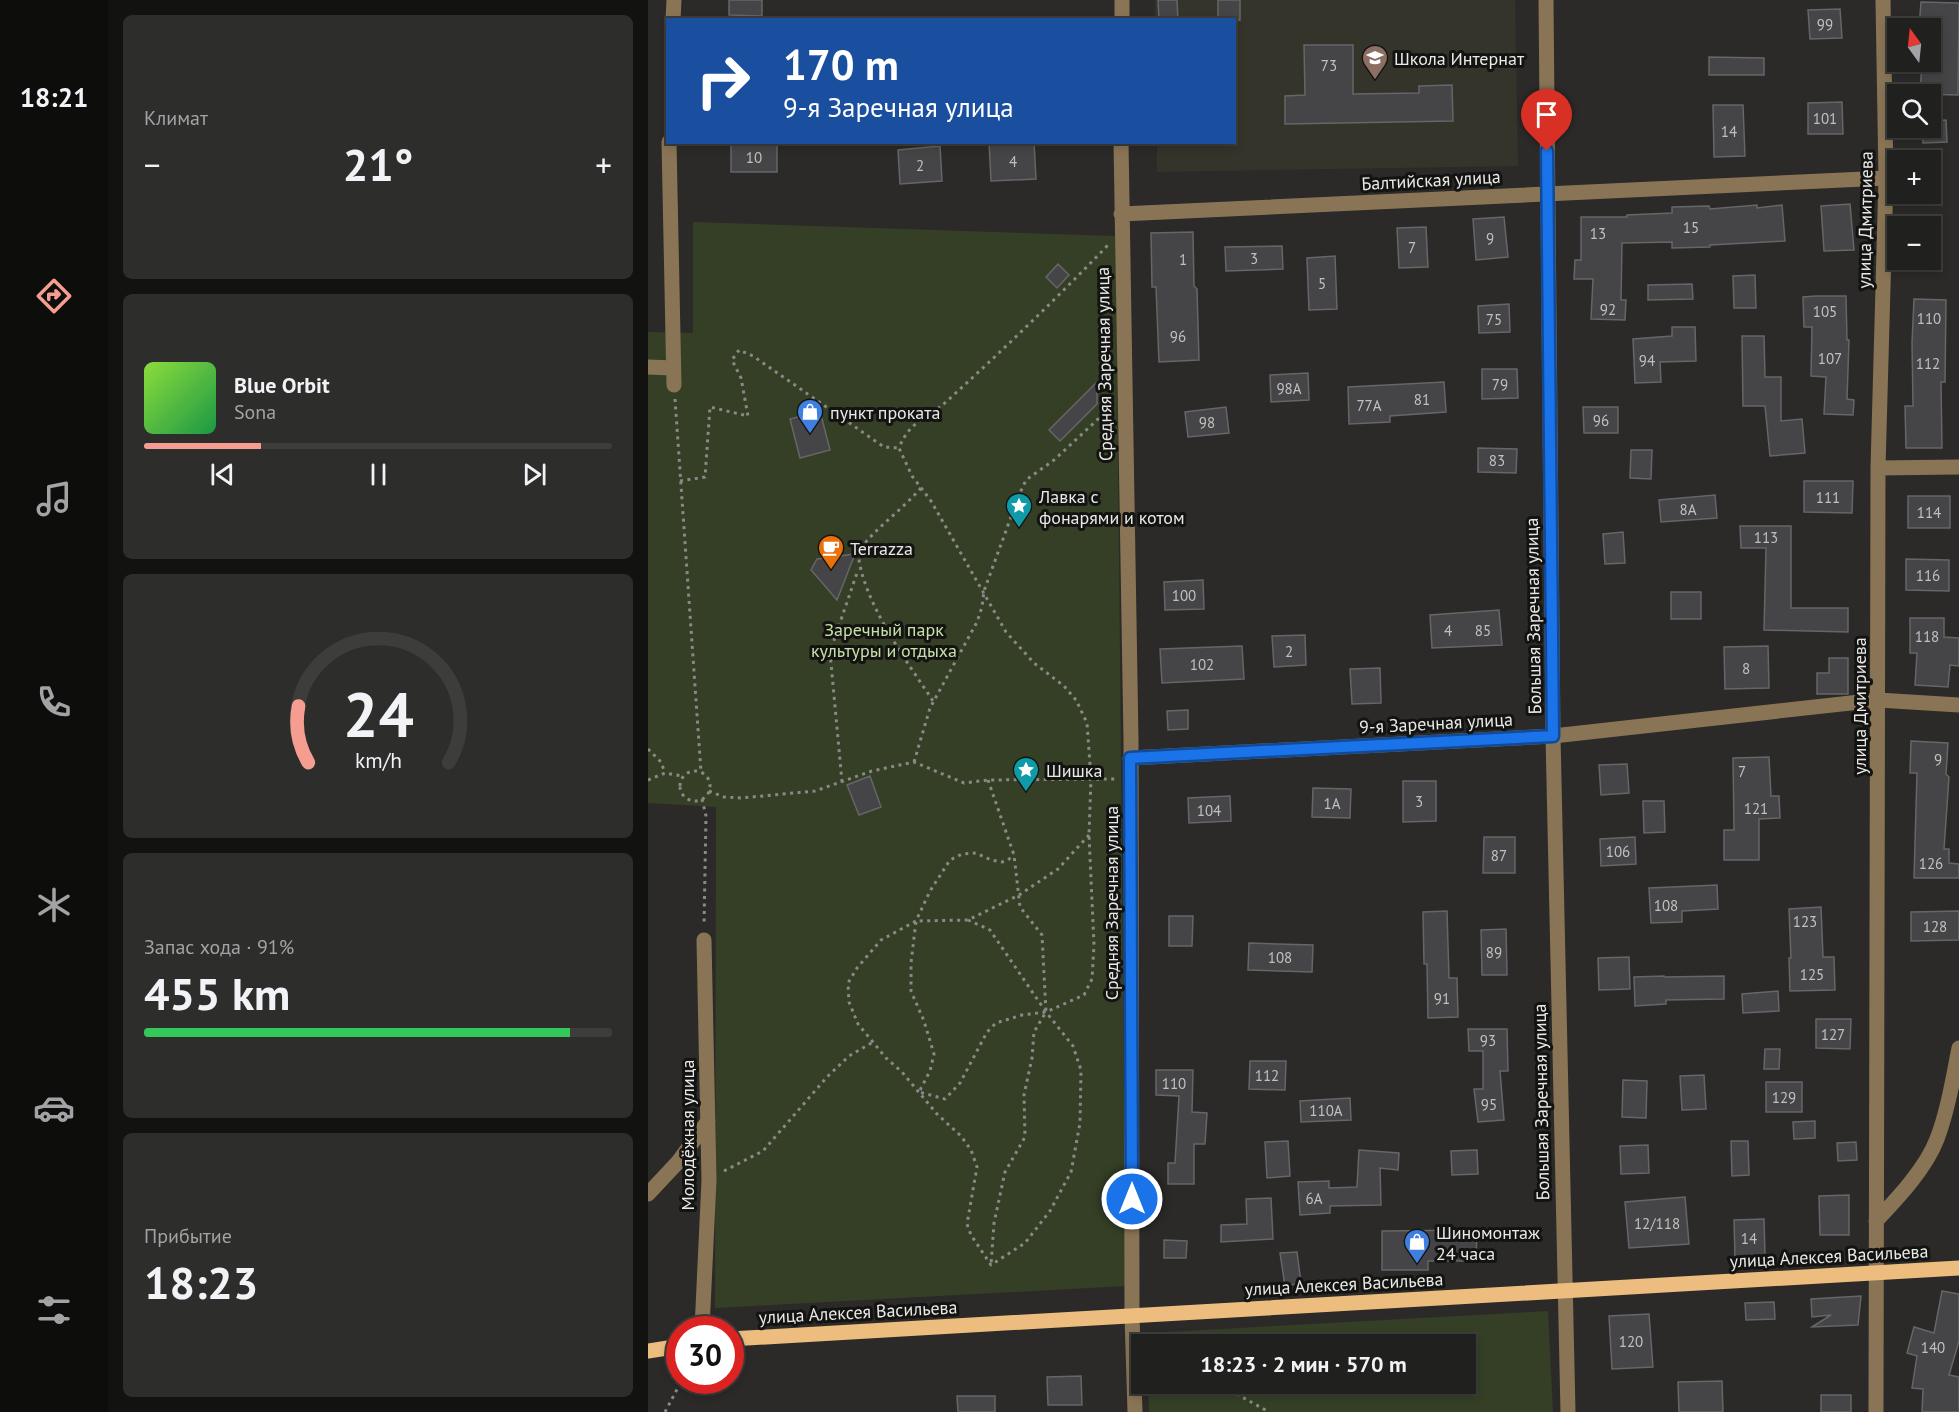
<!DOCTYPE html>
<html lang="ru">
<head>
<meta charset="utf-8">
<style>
  :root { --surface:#20201e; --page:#2d2d2b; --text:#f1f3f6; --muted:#a2a3a4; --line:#3d3e3c; --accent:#f59d90 }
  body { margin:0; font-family:"PT Sans",sans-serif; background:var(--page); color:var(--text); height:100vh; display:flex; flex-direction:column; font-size:22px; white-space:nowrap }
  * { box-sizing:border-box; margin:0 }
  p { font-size:20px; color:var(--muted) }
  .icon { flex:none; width:33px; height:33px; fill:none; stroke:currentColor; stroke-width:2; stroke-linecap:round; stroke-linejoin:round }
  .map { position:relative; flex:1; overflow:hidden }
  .panel { display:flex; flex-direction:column; gap:15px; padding:15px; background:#121210; width:540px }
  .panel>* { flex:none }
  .guide { position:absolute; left:18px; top:18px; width:570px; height:126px; border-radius:0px; box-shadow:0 3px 9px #0003,0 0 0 2px var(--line); background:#1a4fa0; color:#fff; overflow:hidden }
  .needle { width:39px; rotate:345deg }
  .controls { position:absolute; left:1239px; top:18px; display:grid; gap:12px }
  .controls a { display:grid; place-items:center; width:54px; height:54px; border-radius:0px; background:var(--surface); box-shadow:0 3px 9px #0003,0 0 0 2px var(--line); font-size:30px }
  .speed { position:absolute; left:18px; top:1316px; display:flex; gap:12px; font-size:30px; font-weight:700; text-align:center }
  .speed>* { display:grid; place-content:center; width:78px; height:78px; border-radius:50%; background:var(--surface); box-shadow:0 3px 9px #0003,0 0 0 2px var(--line); line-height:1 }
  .speed .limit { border:9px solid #d22; background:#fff; color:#111 }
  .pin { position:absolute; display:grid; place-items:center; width:51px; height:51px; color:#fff; margin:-62px -26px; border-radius:50% 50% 50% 0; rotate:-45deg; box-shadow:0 0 6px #0007 }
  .pin .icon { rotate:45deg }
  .me { position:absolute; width:66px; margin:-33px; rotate:0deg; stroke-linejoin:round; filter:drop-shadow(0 0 4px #0008) }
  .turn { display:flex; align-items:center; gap:21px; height:126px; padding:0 18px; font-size:27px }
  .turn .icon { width:78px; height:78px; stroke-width:2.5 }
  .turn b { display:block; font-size:42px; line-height:51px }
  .big { font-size:45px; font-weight:700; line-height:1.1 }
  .panel .card { flex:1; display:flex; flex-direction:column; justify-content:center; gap:9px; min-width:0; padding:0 21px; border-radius:9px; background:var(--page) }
  .panel .dial { align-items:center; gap:0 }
  .dial svg { height:156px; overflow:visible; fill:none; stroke:var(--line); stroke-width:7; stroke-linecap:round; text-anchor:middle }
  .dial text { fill:var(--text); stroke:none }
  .song { display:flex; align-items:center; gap:18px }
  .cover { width:72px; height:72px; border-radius:9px; background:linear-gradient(135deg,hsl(90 70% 55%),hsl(140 70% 35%)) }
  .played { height:6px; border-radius:3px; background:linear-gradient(90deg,var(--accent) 25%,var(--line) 25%) }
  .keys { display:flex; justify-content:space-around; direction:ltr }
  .heat { display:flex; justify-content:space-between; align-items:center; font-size:33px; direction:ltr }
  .charge { height:9px; border-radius:4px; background:linear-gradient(90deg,#34c759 91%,var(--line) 0) }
  .trip { position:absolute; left:483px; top:1334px; width:345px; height:60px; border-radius:0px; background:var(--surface); box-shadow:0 3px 9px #0003,0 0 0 2px var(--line); font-weight:700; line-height:60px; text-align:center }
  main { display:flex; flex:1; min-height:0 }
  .tabs { display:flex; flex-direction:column; width:108px; justify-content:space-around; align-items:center; background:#0d0d0c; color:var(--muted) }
  .tabs .icon { width:42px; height:42px }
  .tabs .active { color:var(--accent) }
  .tabs b { font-size:27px; color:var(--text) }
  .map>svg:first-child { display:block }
</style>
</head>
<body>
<main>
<nav class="tabs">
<b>18:21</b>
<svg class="icon active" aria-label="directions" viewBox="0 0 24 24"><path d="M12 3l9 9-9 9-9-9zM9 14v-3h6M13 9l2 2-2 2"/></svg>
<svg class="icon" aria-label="music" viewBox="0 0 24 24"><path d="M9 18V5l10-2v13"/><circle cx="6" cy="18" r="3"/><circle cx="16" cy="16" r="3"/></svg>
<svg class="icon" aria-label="phone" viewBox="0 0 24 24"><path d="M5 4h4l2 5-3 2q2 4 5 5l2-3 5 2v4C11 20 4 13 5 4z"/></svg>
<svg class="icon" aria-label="climate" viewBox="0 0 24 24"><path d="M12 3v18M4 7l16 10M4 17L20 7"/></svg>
<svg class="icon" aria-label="car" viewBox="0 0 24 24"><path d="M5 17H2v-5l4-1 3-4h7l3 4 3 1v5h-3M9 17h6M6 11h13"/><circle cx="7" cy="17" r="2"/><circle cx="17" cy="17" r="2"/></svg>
<svg class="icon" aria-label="filters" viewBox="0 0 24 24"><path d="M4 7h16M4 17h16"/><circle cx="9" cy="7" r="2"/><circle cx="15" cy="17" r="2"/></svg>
</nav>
<section class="panel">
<div class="card"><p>Климат</p>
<div class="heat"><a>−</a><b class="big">21°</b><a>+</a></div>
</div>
<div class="card">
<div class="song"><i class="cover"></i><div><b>Blue Orbit</b><p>Sona</p></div></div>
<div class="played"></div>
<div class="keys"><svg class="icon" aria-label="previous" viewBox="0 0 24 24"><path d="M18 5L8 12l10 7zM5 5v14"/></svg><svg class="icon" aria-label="pause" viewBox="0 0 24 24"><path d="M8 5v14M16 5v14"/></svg><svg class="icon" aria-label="next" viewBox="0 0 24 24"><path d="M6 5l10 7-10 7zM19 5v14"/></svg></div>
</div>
<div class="card dial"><svg viewBox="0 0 100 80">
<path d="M14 69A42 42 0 1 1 86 69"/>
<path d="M14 69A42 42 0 0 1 9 40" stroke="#f59d90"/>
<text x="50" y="56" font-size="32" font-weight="700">24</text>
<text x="50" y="72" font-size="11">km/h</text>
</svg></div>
<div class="card"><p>Запас хода · 91%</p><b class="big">455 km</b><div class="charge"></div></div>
<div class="card"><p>Прибытие</p><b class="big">18:23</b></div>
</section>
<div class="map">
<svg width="1311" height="1412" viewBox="0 0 1311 1412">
  <rect width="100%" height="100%" fill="#2b2a28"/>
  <path fill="#35342b" d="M507 0H867L870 166 509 172V143L586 142V20L507 19Z"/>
  <path fill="#343f26" d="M45 222 468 236 478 1286 67 1308 68 807 0 803V332L45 333Z
    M900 1311 905 1412H501L500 1383H818V1344H499V1333Z"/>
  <path fill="#454547" stroke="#666568" stroke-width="1.5" d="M81 0H114V16L81 15Z
    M510 0H529L530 20H511Z
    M570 0H592V20H570Z
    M1273 2 1311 3 1310 95 1272 94 1274 62H1282V28H1271Z
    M1192 9 1194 38 1162 39 1160 10Z
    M656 45H705V94L771 93V86L804 85 805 121 637 124V96L657 95Z
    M1061 57 1116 58V75H1061Z
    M1194 102 1195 134H1160V103Z
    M1065 105H1095L1097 156 1066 157Z
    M1298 120 1299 142 1275 143V128H1282V121Z
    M83 142H129V172H83Z
    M341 142H386L388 179 343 181Z
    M292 146 294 181 252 184 250 150Z
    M1202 204 1206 250 1176 251 1173 206Z
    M1109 205V208L1134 205 1137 241 1062 245V247L1024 248V242L974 243 973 300H978L977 320 943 319 945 279H926L927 260H933V217H979V215L1024 213V207L1061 206 1062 209Z
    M856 217 860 257 828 260 825 219Z
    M778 227 780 267 751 268 749 228Z
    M545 232 546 286 549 289 551 360 511 362 508 287H504L503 233Z
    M634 246 635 269 578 271 577 247Z
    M687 256 689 309 661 310 659 258Z
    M410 264 421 275 409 288 398 277Z
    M1107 275 1108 308H1086L1085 276Z
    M1044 284 1045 299 1000 300V285Z
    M1168 296H1198L1199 340H1201L1199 399 1206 400 1205 415 1176 414 1178 377 1163 376 1164 327H1156L1155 297Z
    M1266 299 1298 300 1297 382H1293L1294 448H1258L1257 406H1265L1264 343Z
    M861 304 862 332 831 333 830 306Z
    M1024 327H1047L1048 361 1012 362 1013 382 987 383 985 339 1024 336Z
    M1094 336H1116L1117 377H1133V421L1154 419 1157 453 1122 456 1117 406H1095Z
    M834 369H869L870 398 834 399Z
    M660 373 661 400 623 402 622 375Z
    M449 382V404L412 441 401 430Z
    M796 382 798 412 742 416V422L701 424 700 387Z
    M578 407 581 433 540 437 537 412Z
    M935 407H970V433H936Z
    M172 411 182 450 152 458 142 419Z
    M830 448 869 449 868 473 830 472Z
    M983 450H1004L1003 479 982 478Z
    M1156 481H1205L1204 513 1156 512Z
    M1067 495 1069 518 1013 522 1011 500Z
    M1260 496H1302V528H1260Z
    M1092 526H1143V608H1200V632L1116 630 1118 548H1093Z
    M975 532 977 563 957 564 955 534Z
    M207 554 189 600 163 570 169 559Z
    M1258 559 1301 560V591L1258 590Z
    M555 580 556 609 517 610 516 582Z
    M1023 592H1053V619H1023Z
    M851 610 854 645 784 648 782 615Z
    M1262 618H1296V637L1311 638V666L1302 665 1300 687 1267 685 1269 653H1262Z
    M657 635 658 665 626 667 624 636Z
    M594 646 596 679 514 683 512 649Z
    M1120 646 1121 688 1077 689 1076 647Z
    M1181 658H1200V694H1169V673H1181Z
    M732 668 733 703 704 704 702 669Z
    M540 710V729L520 730 519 711Z
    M1263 741 1300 743 1298 774 1301 777 1296 849H1301V863L1311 864V878H1266L1269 773H1262Z
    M1121 757 1123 796H1131L1132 818 1111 819V860H1076V830H1086L1085 758Z
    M979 764 981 793 953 795 951 765Z
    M222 776 233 807 211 815 199 785Z
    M755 781H788V821L755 822Z
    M665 788 703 789 702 818 664 817Z
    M582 796 583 821 541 823 540 798Z
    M995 801H1016L1017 832 996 833Z
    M836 837H867V873H835Z
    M987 837 988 864 953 866 952 839Z
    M1069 885 1070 909 1034 911V922L1003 923 1001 888Z
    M1173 907 1175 957H1186L1187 990 1142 991 1141 958H1143L1141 909Z
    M799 911 801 978H809L810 1017 780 1018 779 964H776L775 912Z
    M1311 911V940L1263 941V912Z
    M521 916H545L544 946H521Z
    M858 929 859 975H834L833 930Z
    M601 943 665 945 664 972 600 970Z
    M981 957 982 989 951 990 950 958Z
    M1016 976 1017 977 1076 976V999L1018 1000V1004L987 1006 986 977Z
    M1130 991 1131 1011 1095 1013 1094 994Z
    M1168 1019H1203L1202 1049 1168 1048Z
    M820 1029H859L860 1071H852L856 1120 830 1122 826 1089H835V1051H821Z
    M1117 1049H1132L1131 1069H1116Z
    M602 1061H638L637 1090 601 1089Z
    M508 1070H545L544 1112 559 1113 557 1144H546V1184H520V1163H527L531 1096 508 1095Z
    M1056 1075 1058 1109 1034 1110 1032 1076Z
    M975 1080 999 1081 998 1118 974 1117Z
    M1118 1082H1154V1112H1118Z
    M702 1098 703 1120 653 1122 652 1101Z
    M1167 1121V1138L1146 1139 1145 1122Z
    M640 1141 642 1176 619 1178 617 1142Z
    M1083 1141H1100L1101 1175 1084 1176Z
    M1208 1142 1209 1160 1190 1161 1189 1143Z
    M1000 1145 1001 1173 973 1174 972 1146Z
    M711 1150 751 1153 750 1170 732 1168 733 1205 682 1206V1213L652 1215 650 1182 681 1181V1188L709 1187Z
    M829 1150 830 1174 804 1175 803 1151Z
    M1201 1195V1235H1172L1171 1196Z
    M1037 1197 1041 1244 981 1248 977 1202Z
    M623 1198 625 1239 573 1242V1225L599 1224 598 1199Z
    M1116 1219 1117 1256 1087 1257 1086 1220Z
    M829 1230 828 1261H780V1270H734V1231Z
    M516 1240 539 1241 538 1258H516Z
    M649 1252 653 1283 637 1286 632 1253Z
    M1294 1291 1311 1294V1341L1301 1375 1311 1377V1412H1274L1275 1389 1264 1388 1269 1356 1259 1353 1266 1327 1286 1333Z
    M1213 1296 1210 1325 1164 1327 1183 1315 1164 1317 1163 1299Z
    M1126 1302 1127 1319 1098 1320 1097 1303Z
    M1001 1314 1005 1367 964 1369 961 1316Z
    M433 1376 434 1405H400L399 1377Z
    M1074 1381 1075 1412H1031L1030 1382Z
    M1173 1395H1203V1412H1173Z
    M309 1396H347V1412H310Z"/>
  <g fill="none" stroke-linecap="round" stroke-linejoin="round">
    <path stroke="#8a8987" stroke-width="3" stroke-dasharray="3 4.5" stroke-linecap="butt" d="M27 399 53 772
      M32 481 57 477 62 407 100 416 93 378 84 360 91 350 105 356 236 447 251 448
      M273 488C253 511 227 528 210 552 214 601 258 660 285 701
      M0 749 13 762 17 773
      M266 762 282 708 329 622 334 607 336 591 371 495 378 480 406 460 462 408
      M32 786a15 15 0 1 1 30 0a15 15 0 1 1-30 0Z
      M0 780 17 773 35 776
      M340 780 366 855 372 907 394 935 398 1012 386 1032 384 1058 376 1095 377 1137 357 1172 346 1223 343 1265
      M194 782 182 652 210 570
      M61 791 76 797 93 798 167 791 224 771 266 762 316 783 340 780 469 779
      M54 799 58 816 56 926
      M441 835 410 869 371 895 320 920 268 921 263 963V991L276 1021 286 1054 282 1071 271 1092 297 1099 312 1083 339 1032 348 1023 374 1015 398 1012 436 995 444 979 446 945 441 835 443 778 439 723 428 700 416 686 386 663 358 632 283 501 264 476 251 448C262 420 279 419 299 401 354 351 408 299 460 245
      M320 920 342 930 398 1012 425 1046 433 1070 432 1123 423 1172 402 1211 377 1243 343 1265 323 1235 319 1224 329 1167 323 1150 313 1136 289 1114 254 1072 238 1058 210 1024 201 1002 200 983 209 968 233 940 268 921 282 891 302 860 314 854 328 853 343 860 354 862 360 860 366 855
      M76 1171 115 1151 179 1077 201 1056 225 1042
      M569 1383 621 1412
      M17 1412 34 1380"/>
    <path stroke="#8a7456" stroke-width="15" d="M898 0 905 736 920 1412
      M25 20 26 0
      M474 20V0
      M21 142 26 385
      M473 142 483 740 484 1316 487 1412
      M473 214 1238 178
      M0 367 25 368
      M1230 468 1311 467
      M482 758 905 736 1230 700 1311 705
      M0 1194 30 1162 60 1121
      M1228 1221C1250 1198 1278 1168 1289 1139 1300 1110 1305 1078 1311 1048
      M54 1329 61 1180 56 940
      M1228 1412 1230 468 1238 178 1235 0"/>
    <path stroke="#ecbd7e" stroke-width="15" d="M82 1339 1311 1268
      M0 1351 32 1346"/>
  </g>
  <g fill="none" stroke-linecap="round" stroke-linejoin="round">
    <defs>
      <path id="route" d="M484 1199 482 758 905 736 899 151"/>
    </defs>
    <use href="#route" stroke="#114b97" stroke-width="15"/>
    <use href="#route" stroke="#1a73e8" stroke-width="10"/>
  </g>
  <defs>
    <symbol id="school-pin" viewBox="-11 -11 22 30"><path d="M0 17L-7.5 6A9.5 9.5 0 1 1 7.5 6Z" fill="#8d6e63" stroke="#131312"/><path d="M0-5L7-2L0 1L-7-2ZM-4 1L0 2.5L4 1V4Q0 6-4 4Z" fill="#fff"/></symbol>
    <symbol id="shop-pin" viewBox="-11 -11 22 30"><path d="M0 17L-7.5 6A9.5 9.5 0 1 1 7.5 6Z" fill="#3f7fe0" stroke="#131312"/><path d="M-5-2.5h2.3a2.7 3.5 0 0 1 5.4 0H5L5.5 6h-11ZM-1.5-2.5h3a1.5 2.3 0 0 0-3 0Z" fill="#fff"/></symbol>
    <symbol id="sight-pin" viewBox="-11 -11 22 30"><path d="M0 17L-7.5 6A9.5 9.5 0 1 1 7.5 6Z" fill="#0f9aa8" stroke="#131312"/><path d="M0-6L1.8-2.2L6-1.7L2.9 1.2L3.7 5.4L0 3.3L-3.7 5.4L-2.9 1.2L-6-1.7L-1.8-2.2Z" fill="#fff"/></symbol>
    <symbol id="cafe-pin" viewBox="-11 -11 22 30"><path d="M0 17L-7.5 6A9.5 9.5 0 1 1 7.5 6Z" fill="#e8710a" stroke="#131312"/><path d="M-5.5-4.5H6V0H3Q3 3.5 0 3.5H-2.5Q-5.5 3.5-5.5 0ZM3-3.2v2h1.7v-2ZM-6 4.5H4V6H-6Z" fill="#fff"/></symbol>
  </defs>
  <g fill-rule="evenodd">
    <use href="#school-pin" x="712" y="43" width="30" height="40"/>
    <use href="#shop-pin" x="147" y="397" width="30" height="40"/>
    <use href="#sight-pin" x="356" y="491" width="30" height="40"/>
    <use href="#cafe-pin" x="168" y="533" width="30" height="40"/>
    <use href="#sight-pin" x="363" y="755" width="30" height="40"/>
    <use href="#shop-pin" x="754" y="1227" width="30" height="40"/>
  </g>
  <g text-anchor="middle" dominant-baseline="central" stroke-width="6" stroke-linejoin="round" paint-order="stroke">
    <g font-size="15" fill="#c0c0bf">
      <text x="1177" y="24">99</text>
      <text x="681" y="65">73</text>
      <text x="1177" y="118">101</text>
      <text x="1081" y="131">14</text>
      <text x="106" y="157">10</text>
      <text x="365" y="161">4</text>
      <text x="272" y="165">2</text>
      <text x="1043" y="227">15</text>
      <text x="950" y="233">13</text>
      <text x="842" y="238">9</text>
      <text x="764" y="247">7</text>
      <text x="606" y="258">3</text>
      <text x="535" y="259">1</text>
      <text x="674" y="283">5</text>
      <text x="960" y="309">92</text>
      <text x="1177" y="311">105</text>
      <text x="1281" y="318">110</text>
      <text x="846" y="319">75</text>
      <text x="530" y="336">96</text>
      <text x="1182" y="358">107</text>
      <text x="999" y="360">94</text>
      <text x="1280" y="363">112</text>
      <text x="852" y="384">79</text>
      <text x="641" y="388">98А</text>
      <text x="774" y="399">81</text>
      <text x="721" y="405">77А</text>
      <text x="953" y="420">96</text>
      <text x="559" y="422">98</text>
      <text x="849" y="460">83</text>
      <text x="1180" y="497">111</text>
      <text x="1040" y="509">8А</text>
      <text x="1281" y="512">114</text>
      <text x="1118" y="537">113</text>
      <text x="1280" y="575">116</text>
      <text x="536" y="595">100</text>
      <text x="800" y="630">4</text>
      <text x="835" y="630">85</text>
      <text x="1279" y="636">118</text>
      <text x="641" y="651">2</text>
      <text x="554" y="664">102</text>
      <text x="1098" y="668">8</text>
      <text x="1290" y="759">9</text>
      <text x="1094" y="771">7</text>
      <text x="771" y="801">3</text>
      <text x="684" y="803">1А</text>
      <text x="1108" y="808">121</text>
      <text x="561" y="810">104</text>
      <text x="970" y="851">106</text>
      <text x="851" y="855">87</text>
      <text x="1283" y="863">126</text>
      <text x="1018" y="905">108</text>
      <text x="1157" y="921">123</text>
      <text x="1287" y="926">128</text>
      <text x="846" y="952">89</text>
      <text x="632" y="957">108</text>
      <text x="1164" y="974">125</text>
      <text x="794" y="998">91</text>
      <text x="1185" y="1034">127</text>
      <text x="840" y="1040">93</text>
      <text x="619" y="1075">112</text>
      <text x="526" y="1083">110</text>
      <text x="1136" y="1097">129</text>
      <text x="841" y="1104">95</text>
      <text x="678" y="1110">110А</text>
      <text x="666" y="1198">6А</text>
      <text x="1009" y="1223">12/118</text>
      <text x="1101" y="1238">14</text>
      <text x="983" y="1341">120</text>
      <text x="1285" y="1347">140</text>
    </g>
    <g font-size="18" fill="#e9e9e7" stroke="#131312" text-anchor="start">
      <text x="746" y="58">Школа Интернат</text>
      <text x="182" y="412">пункт проката</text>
      <text x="391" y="496">Лавка с<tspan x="391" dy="21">фонарями и котом</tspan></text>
      <text x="202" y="548">Terrazza</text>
      <text x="398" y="770">Шишка</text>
      <text x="788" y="1232">Шиномонтаж<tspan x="788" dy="21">24 часа</tspan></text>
    </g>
    <g font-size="18" fill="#e9e9e7" stroke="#131312">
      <text transform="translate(783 180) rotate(-3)">Балтийская улица</text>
      <text transform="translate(1217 220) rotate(-89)">улица Дмитриева</text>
      <text transform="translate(456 364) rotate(-91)">Средняя Заречная улица</text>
      <text transform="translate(885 616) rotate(-91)">Большая Заречная улица</text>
      <text transform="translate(1211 706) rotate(-90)">улица Дмитриева</text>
      <text transform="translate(788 723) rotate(-3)">9-я Заречная улица</text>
      <text transform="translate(463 903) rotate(-90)">Средняя Заречная улица</text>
      <text transform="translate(893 1102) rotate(-91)">Большая Заречная улица</text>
      <text transform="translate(39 1135) rotate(-90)">Молодёжная улица</text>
      <text transform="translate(1181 1256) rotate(-3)">улица Алексея Васильева</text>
      <text transform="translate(696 1284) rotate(-3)">улица Алексея Васильева</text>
      <text transform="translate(210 1312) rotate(-3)">улица Алексея Васильева</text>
    </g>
    <g font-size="18" fill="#c7e1a6" stroke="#131312">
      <text x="236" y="629">Заречный парк<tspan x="236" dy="21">культуры и отдыха</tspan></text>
    </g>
  </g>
</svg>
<div class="controls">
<a><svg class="needle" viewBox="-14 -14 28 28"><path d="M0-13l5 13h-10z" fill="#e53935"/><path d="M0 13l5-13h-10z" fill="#a2a3a4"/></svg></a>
<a><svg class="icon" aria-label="search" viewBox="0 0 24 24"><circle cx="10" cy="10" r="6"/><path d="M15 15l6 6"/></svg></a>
<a>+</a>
<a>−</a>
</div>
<div class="speed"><div class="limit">30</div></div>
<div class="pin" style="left:899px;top:151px;background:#d93025"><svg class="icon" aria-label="arrive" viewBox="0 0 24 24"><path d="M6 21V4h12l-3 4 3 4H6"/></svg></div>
<svg class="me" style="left:484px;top:1199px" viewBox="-20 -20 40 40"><circle r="17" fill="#1a73e8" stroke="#fff" stroke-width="3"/><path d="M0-11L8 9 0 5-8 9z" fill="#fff"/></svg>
<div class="trip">18:23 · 2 мин · 570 m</div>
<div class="guide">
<div class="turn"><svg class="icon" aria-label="right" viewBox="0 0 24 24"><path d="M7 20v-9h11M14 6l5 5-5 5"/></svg><div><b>170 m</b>9-я Заречная улица</div></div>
</div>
</div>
</main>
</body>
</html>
